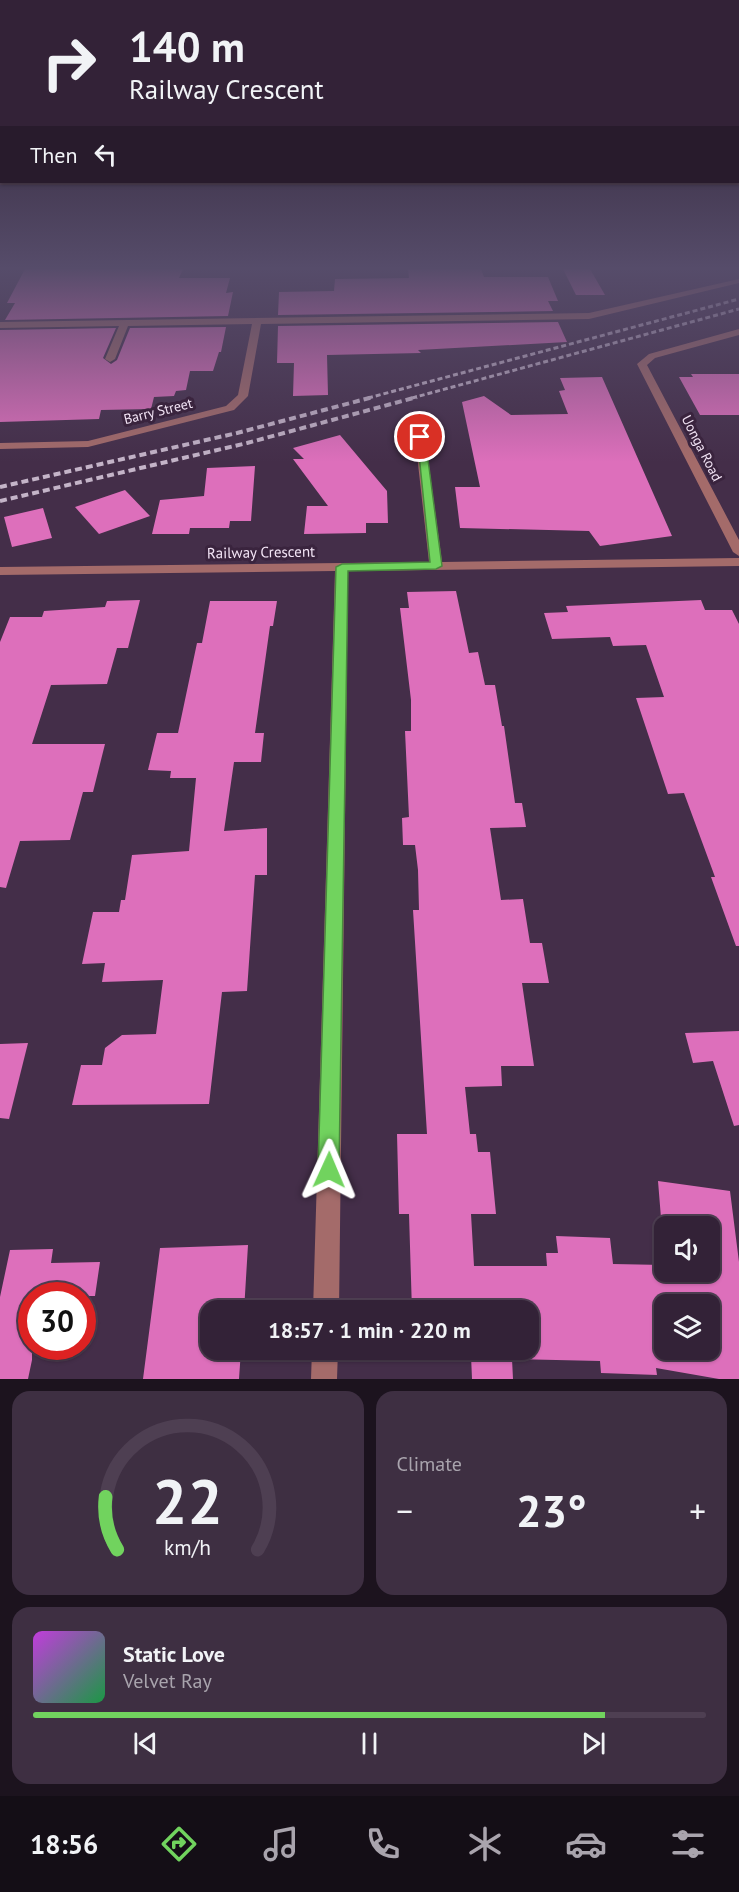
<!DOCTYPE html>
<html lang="en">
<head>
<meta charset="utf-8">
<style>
  :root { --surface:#332237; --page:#3e2f42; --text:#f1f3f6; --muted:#a9a4ad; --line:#4e3f52; --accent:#71d35e }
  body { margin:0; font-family:"PT Sans",sans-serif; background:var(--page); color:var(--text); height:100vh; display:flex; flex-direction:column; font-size:22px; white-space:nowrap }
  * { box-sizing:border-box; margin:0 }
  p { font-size:20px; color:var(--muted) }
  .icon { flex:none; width:33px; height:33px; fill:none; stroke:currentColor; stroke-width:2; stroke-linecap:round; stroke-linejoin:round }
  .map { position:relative; height:1379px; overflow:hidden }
  .drawer { display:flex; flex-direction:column; gap:12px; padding:12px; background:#1c131e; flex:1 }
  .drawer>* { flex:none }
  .banner { position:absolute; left:0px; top:0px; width:740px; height:183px; box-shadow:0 2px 4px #0004,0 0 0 2px var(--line); background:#332237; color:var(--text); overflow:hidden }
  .controls { position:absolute; left:654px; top:1216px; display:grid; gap:12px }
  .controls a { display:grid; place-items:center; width:66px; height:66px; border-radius:12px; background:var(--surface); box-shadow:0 2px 4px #0004,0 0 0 2px var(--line); font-size:30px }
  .speed { position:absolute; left:18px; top:1282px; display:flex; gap:12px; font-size:30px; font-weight:700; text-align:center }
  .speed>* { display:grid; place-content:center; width:78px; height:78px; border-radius:50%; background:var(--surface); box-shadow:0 2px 4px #0004,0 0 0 2px var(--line); line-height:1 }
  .speed .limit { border:9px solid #d22; background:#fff; color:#111 }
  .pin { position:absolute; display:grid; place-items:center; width:51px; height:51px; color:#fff; margin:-26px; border:3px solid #fff; border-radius:50%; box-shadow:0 2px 6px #0007 }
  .me { position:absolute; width:66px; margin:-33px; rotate:1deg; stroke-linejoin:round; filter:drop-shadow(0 0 4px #0008) }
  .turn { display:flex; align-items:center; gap:21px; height:126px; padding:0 30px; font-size:27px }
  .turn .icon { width:78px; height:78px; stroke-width:2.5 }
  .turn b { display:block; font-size:42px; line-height:51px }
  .then { display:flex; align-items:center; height:57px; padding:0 30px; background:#0003; gap:12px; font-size:22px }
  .big { font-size:45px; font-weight:800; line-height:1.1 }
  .drawer .card { flex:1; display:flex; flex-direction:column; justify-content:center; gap:9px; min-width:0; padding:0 21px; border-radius:18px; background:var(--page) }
  .drawer .dial { align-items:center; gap:0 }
  .dial svg { height:156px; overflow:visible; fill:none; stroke:var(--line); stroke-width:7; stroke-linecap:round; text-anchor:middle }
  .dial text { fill:var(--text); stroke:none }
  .song { display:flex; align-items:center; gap:18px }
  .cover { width:72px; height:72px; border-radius:9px; background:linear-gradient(135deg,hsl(290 70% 55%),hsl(140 70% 35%)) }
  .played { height:6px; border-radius:3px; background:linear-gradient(90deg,var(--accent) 85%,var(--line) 85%) }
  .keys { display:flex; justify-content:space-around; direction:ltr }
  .heat { display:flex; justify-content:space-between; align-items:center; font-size:33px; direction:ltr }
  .drawer .tiles { flex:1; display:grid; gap:12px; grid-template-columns:1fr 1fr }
  .card:last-child { grid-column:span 2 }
  .trip { position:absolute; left:200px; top:1300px; width:339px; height:60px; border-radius:18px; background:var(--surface); box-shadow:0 2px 4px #0004,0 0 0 2px var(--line); font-weight:800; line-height:60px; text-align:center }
  .dock { display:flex; height:96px; justify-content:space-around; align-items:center; background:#140e16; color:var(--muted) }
  .dock .icon { width:42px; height:42px }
  .dock .on { color:var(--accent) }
  .dock b { font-size:27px; color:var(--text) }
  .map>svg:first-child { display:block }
</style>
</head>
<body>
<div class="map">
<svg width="739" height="1379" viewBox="0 0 739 1379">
  <rect width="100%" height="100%" fill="#442e49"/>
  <path fill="#dd6fbb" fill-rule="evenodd" d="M25 269H183L179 278H230L226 293 233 292 228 316 5 320 15 303H7Z
    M408 269H481L484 277H548L558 301H548L553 311 278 315 279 292 334 291 335 279 409 278Z
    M563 269H590L605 295H576Z
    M558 322 567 342 418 350 421 353 327 355 328 395 293 396 294 363H277L278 326Z
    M226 327 221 352H219L213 371H190L186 390 176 391 174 396 154 397 151 409 101 410 99 419 0 422V330L116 328 103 358 111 364 117 360 130 328Z
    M691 374H739V415H700L679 377H693Z
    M602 377 672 536 600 546 589 531 460 528 455 487H480L462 402 484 396 511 415 568 414 559 391 565 390 560 378Z
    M340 435 387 491 388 523H366V533L304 534 307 506H328L293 459H304L293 448Z
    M255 466 251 521H230L229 528H190L189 534H152L160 500 204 496 207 468Z
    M125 490 150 516 99 534 75 507Z
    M43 508 52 538 12 547 4 517Z
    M456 591 469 653 478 652 485 685H495L502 726H504L515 803H522L526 827 490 828 501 900 523 899 530 943H542L549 983H522L534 1066H501L502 1086 465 1087 470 1134H476L478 1152H490L496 1214H471L474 1266H547L546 1253H558L556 1236 610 1238 613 1264 664 1265V1272H710V1227H664V1255L658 1181 730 1191 739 1262V1379H719L656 1368 657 1375 601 1373 600 1361 512 1359 513 1379H472L471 1355H413V1350H528V1311H412L409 1214H399L397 1134H427L413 910H419L418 870 415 845H403L402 818 409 817 405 731H411V700L400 608H409L407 592ZM664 1305H710V1350H664Z
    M140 600 128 648H117L107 684 51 685 32 744H105L93 792H83L70 840 20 841 6 888 0 887V642L10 617H42L44 611 105 607 107 601Z
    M701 600 705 610H732L739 624V946H736L711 877H715L684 793 668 794 636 698 664 697 646 645 613 646 610 637 552 639 544 613 568 612 566 606Z
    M210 601H277L273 626H270L255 733H264L261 762H234L224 831 267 828V875H255L247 991 222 992 209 1104 72 1105 81 1065H102L105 1048 122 1035 156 1034 163 980 102 982 105 963 82 964 93 912H119L121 900H125L132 855 189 851 196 778H170L171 771 148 770 157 733H178L197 643H202Z
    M739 1031V1125L734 1126 713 1061 693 1063 685 1033Z
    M28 1043 9 1119 0 1118V1044Z
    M248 1245 244 1311H210V1350H241L239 1379H143L160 1248Z
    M53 1249 51 1263 100 1262 95 1296H32V1360L28 1379H0V1297L10 1250Z"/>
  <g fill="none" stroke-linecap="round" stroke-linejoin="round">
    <path fill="#a46b6a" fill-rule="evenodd" d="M739 279V283L589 319 261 324 248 396 234 410 88 447 0 449V443L88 441 226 406 238 395 252 324 128 326 115 359 110 362 105 359 119 326 0 328V322L589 313Z
      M739 329V335L655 358 647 365 739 540V556L733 552 637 364 649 354Z
      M420 434 425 437 442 562 739 558V566L348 571 339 1311H313L335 571 0 575V567L429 562 415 437Z
      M312 1350H338L337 1379H311Z"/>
    <path stroke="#c4b4c8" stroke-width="3" stroke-dasharray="5 3" stroke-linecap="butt" d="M368 398 739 299
      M412 398 739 309"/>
    <path stroke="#c4b4c8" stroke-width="4" stroke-dasharray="7 4" stroke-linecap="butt" d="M0 487 237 433 373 397
      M0 501 247 443 417 397"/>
  </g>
  <linearGradient id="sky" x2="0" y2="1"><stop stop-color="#251928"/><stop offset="0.58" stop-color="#564c6a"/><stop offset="1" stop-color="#564c6a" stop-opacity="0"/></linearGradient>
  <rect width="739" height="462" fill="url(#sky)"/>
  <path fill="#71d35e" stroke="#49893d" stroke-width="1.5" d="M417 435 425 437 442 566 436 569 348 571 339 1170 336 1178 329 1181 321 1178 318 1170 336 567 342 564 430 562Z"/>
  <g text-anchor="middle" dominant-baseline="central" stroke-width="6" stroke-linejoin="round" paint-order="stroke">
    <g font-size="14" fill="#f3e5f6" stroke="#3a243e">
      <text transform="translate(158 411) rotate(-14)">Barry Street</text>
      <text transform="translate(702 448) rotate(63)">Uonga Road</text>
    </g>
    <g font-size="15" fill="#f3e5f6" stroke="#3a243e">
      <text transform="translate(261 552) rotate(-1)">Railway Crescent</text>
    </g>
  </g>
</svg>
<div class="controls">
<a><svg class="icon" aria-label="sound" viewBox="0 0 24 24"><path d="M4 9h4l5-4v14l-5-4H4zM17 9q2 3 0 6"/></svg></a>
<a><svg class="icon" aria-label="layers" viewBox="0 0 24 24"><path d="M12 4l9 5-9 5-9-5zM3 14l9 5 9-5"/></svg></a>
</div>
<div class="speed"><div class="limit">30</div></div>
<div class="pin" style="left:420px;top:437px;background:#d93025"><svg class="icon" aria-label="arrive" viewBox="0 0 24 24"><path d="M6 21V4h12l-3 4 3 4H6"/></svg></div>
<svg class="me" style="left:329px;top:1170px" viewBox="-20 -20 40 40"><path d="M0-17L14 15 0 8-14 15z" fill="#71d35e" stroke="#fff" stroke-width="4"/></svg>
<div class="trip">18:57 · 1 min · 220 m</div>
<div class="banner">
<div class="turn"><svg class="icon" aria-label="right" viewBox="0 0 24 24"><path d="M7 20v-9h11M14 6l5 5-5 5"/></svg><div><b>140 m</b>Railway Crescent</div></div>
<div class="then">Then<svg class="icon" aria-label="left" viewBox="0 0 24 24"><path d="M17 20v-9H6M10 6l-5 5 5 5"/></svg></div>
</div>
</div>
<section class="drawer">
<div class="tiles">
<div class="card dial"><svg viewBox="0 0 100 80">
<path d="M14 69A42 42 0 1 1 86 69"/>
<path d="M14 69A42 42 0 0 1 8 42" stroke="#71d35e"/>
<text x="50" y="56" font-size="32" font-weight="700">22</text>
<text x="50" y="72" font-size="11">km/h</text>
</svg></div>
<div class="card"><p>Climate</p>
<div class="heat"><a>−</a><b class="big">23°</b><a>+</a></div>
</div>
<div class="card">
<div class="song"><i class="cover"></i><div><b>Static Love</b><p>Velvet Ray</p></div></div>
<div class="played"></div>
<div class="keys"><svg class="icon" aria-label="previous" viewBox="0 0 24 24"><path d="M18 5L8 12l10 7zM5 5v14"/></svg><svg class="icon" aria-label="pause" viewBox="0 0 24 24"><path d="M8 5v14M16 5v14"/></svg><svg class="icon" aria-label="next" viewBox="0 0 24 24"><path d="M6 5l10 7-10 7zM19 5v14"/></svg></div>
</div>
</div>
</section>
<nav class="dock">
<b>18:56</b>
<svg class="icon on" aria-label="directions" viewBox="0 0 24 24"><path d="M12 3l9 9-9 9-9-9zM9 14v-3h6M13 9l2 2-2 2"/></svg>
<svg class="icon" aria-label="music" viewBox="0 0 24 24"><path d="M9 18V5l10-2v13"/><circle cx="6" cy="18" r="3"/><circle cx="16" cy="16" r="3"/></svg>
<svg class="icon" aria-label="phone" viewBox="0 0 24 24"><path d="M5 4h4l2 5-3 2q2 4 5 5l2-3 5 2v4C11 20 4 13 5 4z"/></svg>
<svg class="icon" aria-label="climate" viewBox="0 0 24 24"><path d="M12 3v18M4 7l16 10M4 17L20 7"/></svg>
<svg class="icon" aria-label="car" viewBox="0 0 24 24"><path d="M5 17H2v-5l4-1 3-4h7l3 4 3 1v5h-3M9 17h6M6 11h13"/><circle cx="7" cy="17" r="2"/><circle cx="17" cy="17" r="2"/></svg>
<svg class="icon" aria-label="filters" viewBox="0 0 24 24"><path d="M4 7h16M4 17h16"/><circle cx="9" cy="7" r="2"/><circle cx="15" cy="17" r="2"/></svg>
</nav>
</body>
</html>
